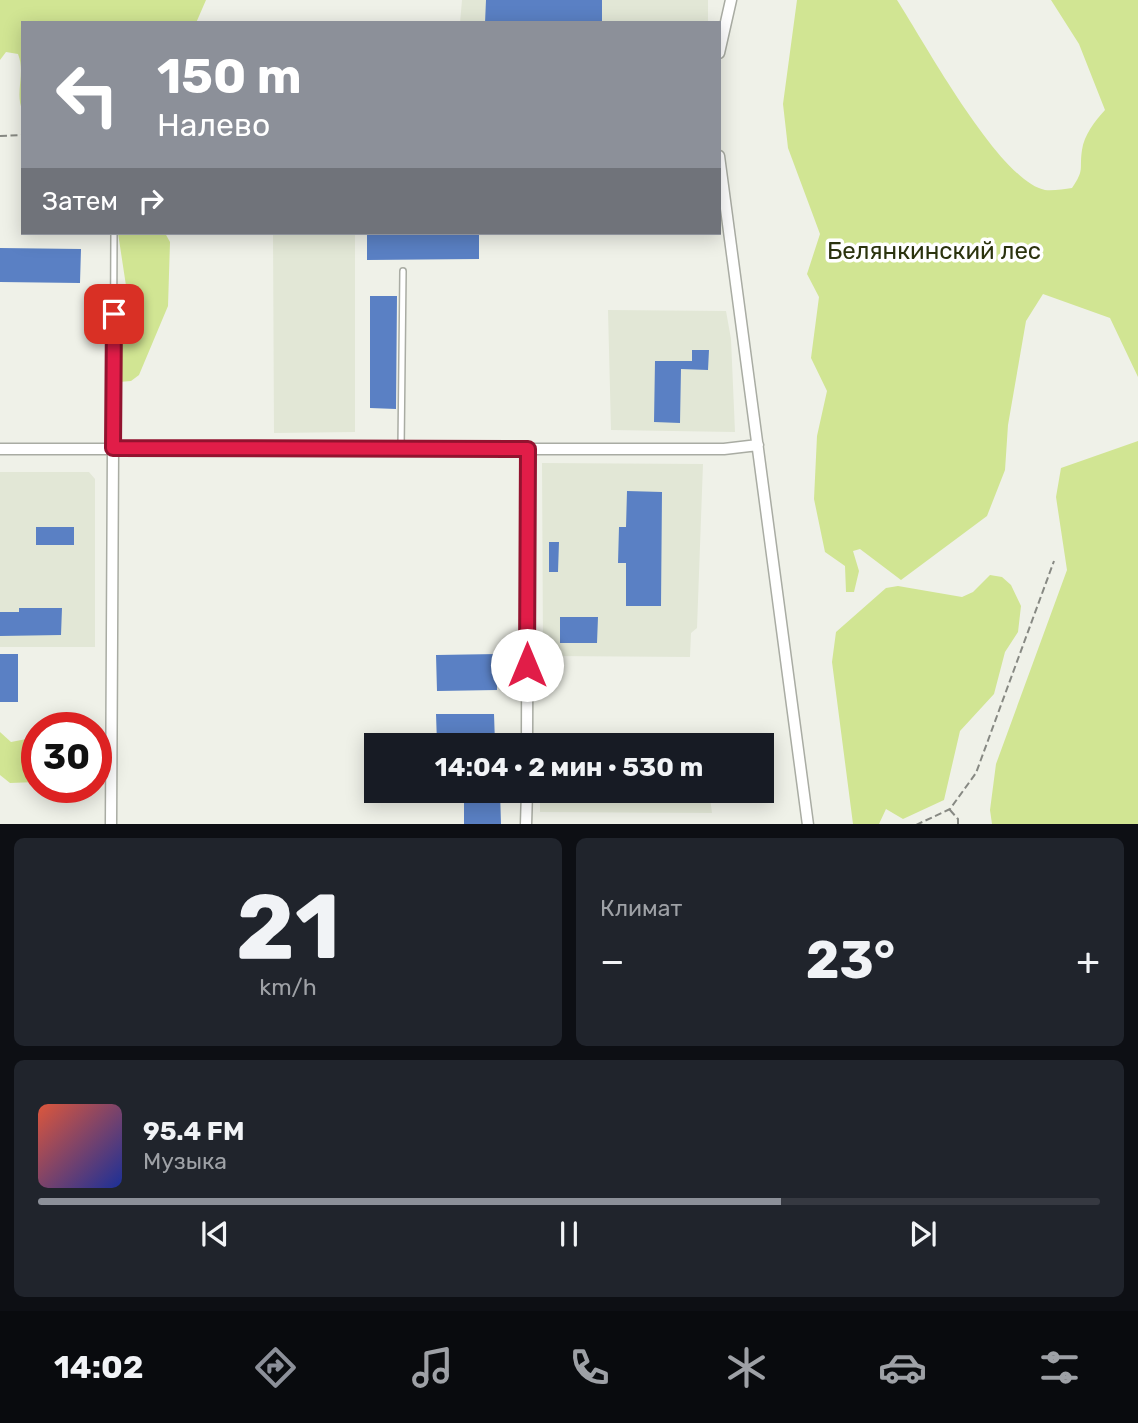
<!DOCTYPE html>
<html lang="ru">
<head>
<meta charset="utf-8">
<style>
  :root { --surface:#171b24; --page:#20242c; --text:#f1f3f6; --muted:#9ea1a6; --line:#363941; --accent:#8c9099 }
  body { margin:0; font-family:Rubik,sans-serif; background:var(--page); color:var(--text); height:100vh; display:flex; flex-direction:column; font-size:26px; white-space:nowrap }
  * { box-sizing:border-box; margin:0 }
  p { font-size:23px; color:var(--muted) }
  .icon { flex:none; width:38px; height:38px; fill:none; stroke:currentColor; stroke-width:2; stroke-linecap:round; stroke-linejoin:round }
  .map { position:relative; height:824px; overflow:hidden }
  .sheet { display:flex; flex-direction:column; gap:14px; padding:14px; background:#0d0f14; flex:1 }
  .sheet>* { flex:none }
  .banner { position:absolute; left:21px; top:21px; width:700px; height:214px; border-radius:0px; box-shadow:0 4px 18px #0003; background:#8c9099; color:#fff; overflow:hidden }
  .speed { position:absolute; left:21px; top:712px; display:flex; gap:14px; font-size:35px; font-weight:700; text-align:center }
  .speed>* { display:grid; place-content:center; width:91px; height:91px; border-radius:50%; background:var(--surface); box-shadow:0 4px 18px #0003; line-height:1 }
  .speed .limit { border:10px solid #d22; background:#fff; color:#111 }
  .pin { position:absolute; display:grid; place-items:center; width:60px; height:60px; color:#fff; margin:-30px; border-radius:14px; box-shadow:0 4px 10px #0006 }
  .me { position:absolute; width:77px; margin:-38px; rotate:0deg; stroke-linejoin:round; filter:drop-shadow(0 0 5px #0008) }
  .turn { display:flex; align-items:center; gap:24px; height:147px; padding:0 21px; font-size:32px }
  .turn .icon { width:91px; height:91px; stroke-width:2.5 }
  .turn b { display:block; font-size:49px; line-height:60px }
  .then { display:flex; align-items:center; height:66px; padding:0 21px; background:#0003; gap:14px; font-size:26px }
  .big { font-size:52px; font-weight:700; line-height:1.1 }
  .sheet .widget { flex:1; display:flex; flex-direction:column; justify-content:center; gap:10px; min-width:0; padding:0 24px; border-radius:10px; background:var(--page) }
  .sheet .dial { align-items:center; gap:0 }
  .dial b { font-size:91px; line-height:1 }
  .song { display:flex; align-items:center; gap:21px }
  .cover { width:84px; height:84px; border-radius:10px; background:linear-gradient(135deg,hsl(10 70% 55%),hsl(230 70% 35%)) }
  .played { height:7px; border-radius:4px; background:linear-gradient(90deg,var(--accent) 70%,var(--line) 70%) }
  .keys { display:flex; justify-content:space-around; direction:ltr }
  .heat { display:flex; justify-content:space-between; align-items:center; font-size:38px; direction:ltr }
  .sheet .tiles { flex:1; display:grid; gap:14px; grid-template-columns:1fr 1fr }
  .widget:last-child { grid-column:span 2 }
  .trip { position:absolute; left:364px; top:733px; width:410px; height:70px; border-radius:0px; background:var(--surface); box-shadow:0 4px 18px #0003; font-weight:700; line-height:70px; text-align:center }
  .tab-bar { display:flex; height:112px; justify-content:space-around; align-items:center; background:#090b0e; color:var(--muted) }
  .tab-bar .icon { width:49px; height:49px }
  .tab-bar .active { color:var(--accent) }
  .tab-bar b { font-size:32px; color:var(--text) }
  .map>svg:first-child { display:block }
</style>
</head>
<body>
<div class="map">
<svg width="1138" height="825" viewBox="0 0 1138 825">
  <rect width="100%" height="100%" fill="#eff1e8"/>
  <path fill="#e2e7d6" d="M462 0H708V23H460Z
    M273 233H355V432L274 433Z
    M608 310 726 311 731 339 735 432 611 430Z
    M542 463 703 464 697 628 691 633 690 657 551 656 543 648Z
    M0 472H89L95 479V647H0Z
    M539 736H701L703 745H539Z
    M540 791H709L712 813 540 812Z"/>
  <path fill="#d1e593" d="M0 0H206L196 23H23V112C14 93 26 74 18 54L6 52 0 60Z
    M797 0H897C923 40 1000 182 1045 190 1053 191 1064 189 1072 188 1085 169 1079 170 1082 150 1084 135 1095 121 1105 110L1079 44 1051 0H1138V377L1110 318 1043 294 1026 321 1008 425 1005 470 987 516 901 580 860 549 853 551 859 571 854 592H846L845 566 825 552 814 499 817 436 827 391 811 358 819 297 807 274 820 234 788 148 783 104Z
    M118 233H165L170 242 168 306 139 375 131 381 119 382 115 371 130 312Z
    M1138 441V824H992L990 810 996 764 1067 570 1056 497 1061 468Z
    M990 575 1002 577 1011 585 1021 606 1018 632 1005 652 994 694 960 731 944 800 903 819 886 809 879 824H853L832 662 836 632 886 588 898 586 962 597 973 592Z
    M0 732 11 742 37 737V782L10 783 0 775Z"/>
  <path fill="#5a80c4" d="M486 0H602V23H485Z
    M367 233H479V259L367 260Z
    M0 248 81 249 80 283 0 282Z
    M370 296H397L396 409 370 408Z
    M692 350H709L708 370 681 369 680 423 654 422 655 361H692Z
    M627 491 662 492 661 606H626V563H618L619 527H626Z
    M36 527H74V545H36Z
    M549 542H559L558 572H549Z
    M19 608H62L61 635 0 636V612H19Z
    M560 617H598L597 643H560Z
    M0 654H18V702H0Z
    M497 654V690L437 691 436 655Z
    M436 714H494L495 743H437Z
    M586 737 628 738V746H586Z
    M500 791 501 824H464V792Z"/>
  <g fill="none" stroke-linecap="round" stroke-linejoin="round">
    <defs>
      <path id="service" d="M113 448 114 233
        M401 448 403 271"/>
      <path id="minor" d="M719 53 731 0
        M719 156 808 825
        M0 449H724L758 445
        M527 746 528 449
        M111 825 113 448
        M526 825 527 791"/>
    </defs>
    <use href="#service" stroke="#a9aca3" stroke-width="8"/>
    <use href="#minor" stroke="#a9aca3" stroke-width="13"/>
    <path stroke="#878983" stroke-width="2" stroke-dasharray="7 3.5" stroke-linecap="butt" d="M0 136 23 135
      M950 810 958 819V825
      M916 825 950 809 976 773 1054 561"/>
    <use href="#service" stroke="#fff" stroke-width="5"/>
    <use href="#minor" stroke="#fff" stroke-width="10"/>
  </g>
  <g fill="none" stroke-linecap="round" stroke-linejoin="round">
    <defs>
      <path id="route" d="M114 314 113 448 528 449 527 665"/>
    </defs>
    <use href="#route" stroke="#92132f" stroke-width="18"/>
    <use href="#route" stroke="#e11d48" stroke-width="12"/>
  </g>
  <g text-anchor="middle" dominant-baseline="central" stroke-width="7" stroke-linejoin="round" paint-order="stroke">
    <g font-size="24" fill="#2b330e" stroke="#fff">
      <text x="934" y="251">Белянкинский лес</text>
    </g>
  </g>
</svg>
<div class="speed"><div class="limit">30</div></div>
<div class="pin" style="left:114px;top:314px;background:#d93025"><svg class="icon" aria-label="arrive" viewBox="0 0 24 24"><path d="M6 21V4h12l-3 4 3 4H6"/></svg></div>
<svg class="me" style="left:527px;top:665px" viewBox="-20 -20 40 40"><circle r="19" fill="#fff"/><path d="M0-13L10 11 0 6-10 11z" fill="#e11d48"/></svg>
<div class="trip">14:04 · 2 мин · 530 m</div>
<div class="banner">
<div class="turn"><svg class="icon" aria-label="left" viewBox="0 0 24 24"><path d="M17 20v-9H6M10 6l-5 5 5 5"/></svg><div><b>150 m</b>Налево</div></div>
<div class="then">Затем<svg class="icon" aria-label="right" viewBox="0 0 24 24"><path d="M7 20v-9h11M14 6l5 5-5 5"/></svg></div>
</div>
</div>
<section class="sheet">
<div class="tiles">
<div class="widget dial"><b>21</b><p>km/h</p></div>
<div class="widget"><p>Климат</p>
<div class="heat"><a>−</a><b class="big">23°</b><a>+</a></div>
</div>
<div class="widget">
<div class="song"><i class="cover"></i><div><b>95.4 FM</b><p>Музыка</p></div></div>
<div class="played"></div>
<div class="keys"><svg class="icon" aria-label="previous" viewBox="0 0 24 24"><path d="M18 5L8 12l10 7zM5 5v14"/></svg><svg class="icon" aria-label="pause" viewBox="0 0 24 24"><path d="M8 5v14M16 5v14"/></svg><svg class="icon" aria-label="next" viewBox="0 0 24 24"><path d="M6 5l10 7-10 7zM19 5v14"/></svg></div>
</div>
</div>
</section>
<nav class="tab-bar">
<b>14:02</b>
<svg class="icon active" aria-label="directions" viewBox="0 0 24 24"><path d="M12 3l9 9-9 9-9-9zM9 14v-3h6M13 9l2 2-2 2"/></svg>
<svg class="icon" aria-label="music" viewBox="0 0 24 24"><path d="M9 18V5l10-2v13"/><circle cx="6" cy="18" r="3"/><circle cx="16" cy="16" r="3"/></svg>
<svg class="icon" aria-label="phone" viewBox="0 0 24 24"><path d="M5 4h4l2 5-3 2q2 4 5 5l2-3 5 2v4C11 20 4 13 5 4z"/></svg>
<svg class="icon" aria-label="climate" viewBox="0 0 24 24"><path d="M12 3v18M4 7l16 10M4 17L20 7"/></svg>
<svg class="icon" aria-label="car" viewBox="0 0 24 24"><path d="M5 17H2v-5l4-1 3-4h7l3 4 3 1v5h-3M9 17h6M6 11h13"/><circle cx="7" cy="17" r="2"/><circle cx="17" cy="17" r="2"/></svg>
<svg class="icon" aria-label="filters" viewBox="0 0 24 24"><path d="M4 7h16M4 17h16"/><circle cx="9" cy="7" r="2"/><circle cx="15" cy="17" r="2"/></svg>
</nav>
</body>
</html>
